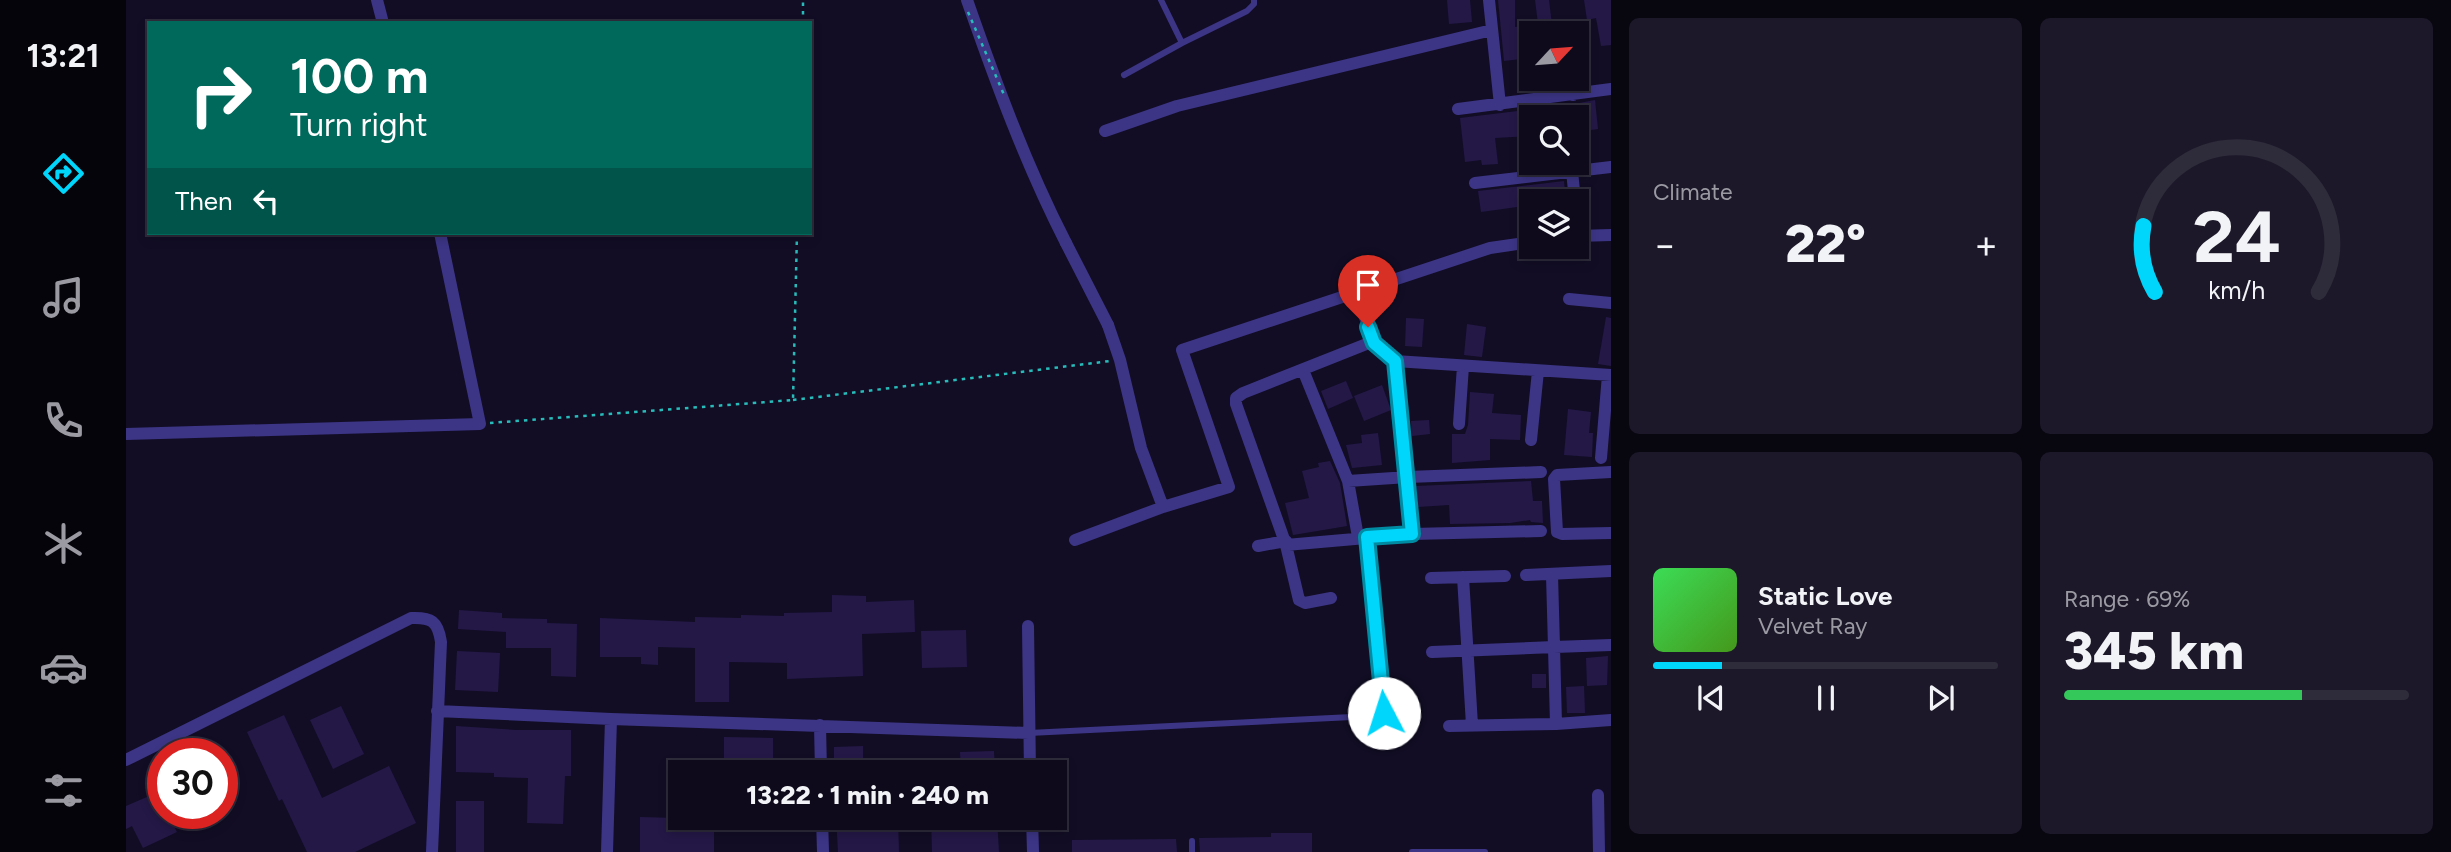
<!DOCTYPE html>
<html lang="en">
<head>
<meta charset="utf-8">
<style>
  :root { --surface:#0e0a1c; --page:#1c1829; --text:#f1f3f6; --muted:#9b9aa3; --line:#2e2b3b; --accent:#00d6fb }
  body { margin:0; font-family:Figtree,sans-serif; background:var(--page); color:var(--text); height:100vh; display:flex; flex-direction:column; font-size:26px; white-space:nowrap }
  * { box-sizing:border-box; margin:0 }
  p { font-size:23px; color:var(--muted) }
  .icon { flex:none; width:38px; height:38px; fill:none; stroke:currentColor; stroke-width:2; stroke-linecap:round; stroke-linejoin:round }
  .map { position:relative; flex:1; overflow:hidden }
  .details { display:flex; flex-direction:column; gap:18px; padding:18px; background:#08060f; width:840px }
  .details>* { flex:none }
  .guide { position:absolute; left:21px; top:21px; width:665px; height:214px; border-radius:0px; box-shadow:0 4px 10px #0003,0 0 0 2px var(--line); background:#00695c; color:#fff; overflow:hidden }
  .needle { width:46px; rotate:64deg }
  .buttons { position:absolute; left:1393px; top:21px; display:grid; gap:14px }
  .buttons a { display:grid; place-items:center; width:70px; height:70px; border-radius:0px; background:var(--surface); box-shadow:0 4px 10px #0003,0 0 0 2px var(--line); font-size:35px }
  .speed { position:absolute; left:21px; top:738px; display:flex; gap:14px; font-size:35px; font-weight:700; text-align:center }
  .speed>* { display:grid; place-content:center; width:91px; height:91px; border-radius:50%; background:var(--surface); box-shadow:0 4px 10px #0003,0 0 0 2px var(--line); line-height:1 }
  .speed .limit { border:10px solid #d22; background:#fff; color:#111 }
  .pin { position:absolute; display:grid; place-items:center; width:60px; height:60px; color:#fff; margin:-72px -30px; border-radius:50% 50% 50% 0; rotate:-45deg; box-shadow:0 0 7px #0007 }
  .pin .icon { rotate:45deg }
  .me { position:absolute; width:77px; margin:-38px; rotate:355deg; stroke-linejoin:round; filter:drop-shadow(0 0 5px #0008) }
  .turn { display:flex; align-items:center; gap:24px; height:147px; padding:0 28px; font-size:32px }
  .turn .icon { width:91px; height:91px; stroke-width:2.5 }
  .turn b { display:block; font-size:49px; line-height:60px }
  .then { display:flex; align-items:center; height:66px; padding:0 28px; background:#0003; gap:14px; font-size:26px }
  .big { font-size:52px; font-weight:800; line-height:1.1 }
  .details .widget { flex:1; display:flex; flex-direction:column; justify-content:center; gap:10px; min-width:0; padding:0 24px; border-radius:10px; background:var(--page) }
  .details .dial { align-items:center; gap:0 }
  .dial svg { height:182px; overflow:visible; fill:none; stroke:var(--line); stroke-width:7; stroke-linecap:round; text-anchor:middle }
  .dial text { fill:var(--text); stroke:none }
  .song { display:flex; align-items:center; gap:21px }
  .cover { width:84px; height:84px; border-radius:10px; background:linear-gradient(135deg,hsl(130 70% 55%),hsl(100 70% 35%)) }
  .played { height:7px; border-radius:4px; background:linear-gradient(90deg,var(--accent) 20%,var(--line) 20%) }
  .keys { display:flex; justify-content:space-around; direction:ltr }
  .heat { display:flex; justify-content:space-between; align-items:center; font-size:38px; direction:ltr }
  .charge { height:10px; border-radius:5px; background:linear-gradient(90deg,#34c759 69%,var(--line) 0) }
  .details .tiles { flex:1; display:grid; gap:18px; grid-template-columns:repeat(2,1fr) }
  .trip { position:absolute; left:542px; top:760px; width:399px; height:70px; border-radius:0px; background:var(--surface); box-shadow:0 4px 10px #0003,0 0 0 2px var(--line); font-weight:800; line-height:70px; text-align:center }
  main { display:flex; flex:1; min-height:0 }
  .menu { display:flex; flex-direction:column; width:126px; justify-content:space-around; align-items:center; background:#06040b; color:var(--muted) }
  .menu .icon { width:49px; height:49px }
  .menu .current { color:var(--accent) }
  .menu b { font-size:32px; color:var(--text) }
  .map>svg:first-child { display:block }
</style>
</head>
<body>
<main>
<nav class="menu">
<b>13:21</b>
<svg class="icon current" aria-label="directions" viewBox="0 0 24 24"><path d="M12 3l9 9-9 9-9-9zM9 14v-3h6M13 9l2 2-2 2"/></svg>
<svg class="icon" aria-label="music" viewBox="0 0 24 24"><path d="M9 18V5l10-2v13"/><circle cx="6" cy="18" r="3"/><circle cx="16" cy="16" r="3"/></svg>
<svg class="icon" aria-label="phone" viewBox="0 0 24 24"><path d="M5 4h4l2 5-3 2q2 4 5 5l2-3 5 2v4C11 20 4 13 5 4z"/></svg>
<svg class="icon" aria-label="climate" viewBox="0 0 24 24"><path d="M12 3v18M4 7l16 10M4 17L20 7"/></svg>
<svg class="icon" aria-label="car" viewBox="0 0 24 24"><path d="M5 17H2v-5l4-1 3-4h7l3 4 3 1v5h-3M9 17h6M6 11h13"/><circle cx="7" cy="17" r="2"/><circle cx="17" cy="17" r="2"/></svg>
<svg class="icon" aria-label="filters" viewBox="0 0 24 24"><path d="M4 7h16M4 17h16"/><circle cx="9" cy="7" r="2"/><circle cx="15" cy="17" r="2"/></svg>
</nav>
<div class="map">
<svg width="1485" height="852" viewBox="0 0 1485 852">
  <rect width="100%" height="100%" fill="#120d25"/>
  <path fill="#241847" d="M1321 0H1344L1346 22 1323 24Z
    M1372 0H1389V27L1412 24 1409 0H1423L1427 33H1405V85L1399 86 1395 59 1378 61Z
    M1458 0H1485V45L1475 46 1470 18 1461 20Z
    M1469 100 1472 129 1451 132 1448 104Z
    M1401 110 1403 136 1369 138 1372 164 1356 165 1355 160 1339 162 1334 118Z
    M1438 181 1440 201H1405V205L1355 212 1352 191Z
    M1480 317 1485 318V366L1472 364Z
    M1280 318 1298 319 1296 347 1279 346Z
    M1341 324 1360 327 1356 357 1338 355Z
    M1220 381 1227 398 1202 409 1195 391Z
    M1256 385 1265 410 1238 421 1228 396Z
    M1344 392 1368 394 1366 413 1395 415 1394 440 1364 439V460L1326 463V434H1339L1342 425Z
    M1442 409 1465 412 1463 433H1467L1466 457 1438 455Z
    M1303 420 1304 434 1286 436 1285 421Z
    M1252 433 1256 465 1226 468 1220 445 1236 443 1235 435Z
    M1204 461 1214 483 1221 526 1167 535 1159 503 1183 498 1176 471 1193 467 1192 463Z
    M1405 481 1407 501H1416L1417 523 1405 522 1404 520 1384 523 1324 524 1323 505 1292 507 1290 486Z
    M706 595 740 596V602L788 600 789 632 736 634 737 676 661 679V663L603 662V702H569V648L532 647V665L515 664V657H474V618L569 622V617L615 618V615L658 616V613L706 612Z
    M333 610 376 613V618L421 619V623L451 624 450 677 425 676V648H380V632L332 629Z
    M840 630 841 667 796 668 795 631Z
    M331 651 374 653 372 692 329 690Z
    M1482 656 1481 685 1461 686 1460 658Z
    M1406 674H1420V688H1406Z
    M1458 686 1459 713H1441L1440 687Z
    M215 706 238 754 207 769 184 720Z
    M158 715 196 798 263 766 290 823 229 852H181L156 799 153 801 121 732Z
    M330 726 390 730H445V776H439L437 824 401 823 402 778 368 777V773L330 772Z
    M598 737 647 738V772H598Z
    M737 746V763L770 762V772H708V747Z
    M868 751 869 772H835L834 752Z
    M37 790V821L43 817 51 832 17 848 6 826 0 829V806Z
    M330 801H358V852H330Z
    M514 817 588 819V852H514Z
    M710 817H772L773 852H712Z
    M805 817H871L873 852H806Z
    M1145 833H1186V852H1074L1073 838 1145 837Z
    M1050 839 1051 852H946V840Z"/>
  <g fill="none" stroke-linecap="round" stroke-linejoin="round">
    <path stroke="#27bcba" stroke-width="2.5" stroke-dasharray="3.5 5" stroke-linecap="butt" d="M677 23V0
      M667 400 984 361
      M364 423 667 400 671 233"/>
    <path stroke="#3c3586" stroke-width="6" d="M1056 43 1121 11 1128 4V0
      M998 75 1056 43 1035 0
      M903 733 1226 717
      M1066 841V852
      M1286 852H1359"/>
    <path stroke="#3c3586" stroke-width="12" d="M251 0 257 23
      M841 0C870 83 900 165 940 243
      M1363 0 1374 105
      M1440 28 1441 33
      M1446 79 1447 95
      M1332 109 1485 89
      M979 131 1051 106 1366 30
      M1446 171 1449 201
      M1349 183 1485 167
      M1451 215 1453 236
      M1451 236 1485 235
      M1443 299 1485 303
      M1237 312 1248 343
      M982 325 994 360 1015 448 1037 507
      M1243 343 1253 345 1269 361 1286 534 1160 545 1110 404V398L1117 393Z
      M1269 361 1485 375
      M1177 370 1222 481 1232 537
      M1333 424 1337 366
      M0 434 354 424 314 233
      M1405 440 1412 371
      M1475 458 1482 375
      M1485 472 1431 475 1428 479 1431 532 1436 534 1485 533
      M1222 481 1282 477 1415 472
      M1286 534 1415 531
      M1241 537 1258 713
      M949 540 1037 507 1103 487 1056 350 1364 248 1405 242
      M1160 545 1173 600 1179 603 1205 598
      M1132 546 1160 541
      M1400 575 1485 571
      M1337 577 1346 725
      M1305 578 1379 576
      M902 626 904 772
      M1306 652 1428 647 1426 575
      M311 711 485 719 903 733
      M1430 724 1428 647 1485 645
      M694 725 695 772
      M1323 726 1430 724 1485 720
      M0 760 285 618C305 617 312 621 315 642L306 852
      M1472 795 1473 852
      M696 817 697 852
      M906 817 907 852
      M481 852 485 719"/>
    <path stroke="#27bcba" stroke-width="2.5" stroke-dasharray="3.5 5" stroke-linecap="butt" d="M842 12 879 97"/>
    <path stroke="#3c3586" stroke-width="12" d="M940 243 982 325"/>
  </g>
  <g fill="none" stroke-linecap="round" stroke-linejoin="round">
    <defs>
      <path id="route" d="M1242 327 1248 343 1269 361 1286 534 1241 537 1258 713"/>
    </defs>
    <use href="#route" stroke="#008ba3" stroke-width="18"/>
    <use href="#route" stroke="#00d6fb" stroke-width="12"/>
  </g>
</svg>
<div class="buttons">
<a><svg class="needle" viewBox="-14 -14 28 28"><path d="M0-13l5 13h-10z" fill="#e53935"/><path d="M0 13l5-13h-10z" fill="#9b9aa3"/></svg></a>
<a><svg class="icon" aria-label="search" viewBox="0 0 24 24"><circle cx="10" cy="10" r="6"/><path d="M15 15l6 6"/></svg></a>
<a><svg class="icon" aria-label="layers" viewBox="0 0 24 24"><path d="M12 4l9 5-9 5-9-5zM3 14l9 5 9-5"/></svg></a>
</div>
<div class="speed"><div class="limit">30</div></div>
<div class="pin" style="left:1242px;top:327px;background:#d93025"><svg class="icon" aria-label="arrive" viewBox="0 0 24 24"><path d="M6 21V4h12l-3 4 3 4H6"/></svg></div>
<svg class="me" style="left:1258px;top:713px" viewBox="-20 -20 40 40"><circle r="19" fill="#fff"/><path d="M0-13L10 11 0 6-10 11z" fill="#00d6fb"/></svg>
<div class="trip">13:22 · 1 min · 240 m</div>
<div class="guide">
<div class="turn"><svg class="icon" aria-label="right" viewBox="0 0 24 24"><path d="M7 20v-9h11M14 6l5 5-5 5"/></svg><div><b>100 m</b>Turn right</div></div>
<div class="then">Then<svg class="icon" aria-label="left" viewBox="0 0 24 24"><path d="M17 20v-9H6M10 6l-5 5 5 5"/></svg></div>
</div>
</div>
<section class="details">
<div class="tiles">
<div class="widget"><p>Climate</p>
<div class="heat"><a>−</a><b class="big">22°</b><a>+</a></div>
</div>
<div class="widget dial"><svg viewBox="0 0 100 80">
<path d="M14 69A42 42 0 1 1 86 69"/>
<path d="M14 69A42 42 0 0 1 9 40" stroke="#00d6fb"/>
<text x="50" y="56" font-size="32" font-weight="700">24</text>
<text x="50" y="72" font-size="11">km/h</text>
</svg></div>
<div class="widget">
<div class="song"><i class="cover"></i><div><b>Static Love</b><p>Velvet Ray</p></div></div>
<div class="played"></div>
<div class="keys"><svg class="icon" aria-label="previous" viewBox="0 0 24 24"><path d="M18 5L8 12l10 7zM5 5v14"/></svg><svg class="icon" aria-label="pause" viewBox="0 0 24 24"><path d="M8 5v14M16 5v14"/></svg><svg class="icon" aria-label="next" viewBox="0 0 24 24"><path d="M6 5l10 7-10 7zM19 5v14"/></svg></div>
</div>
<div class="widget"><p>Range · 69%</p><b class="big">345 km</b><div class="charge"></div></div>
</div>
</section>
</main>
</body>
</html>
